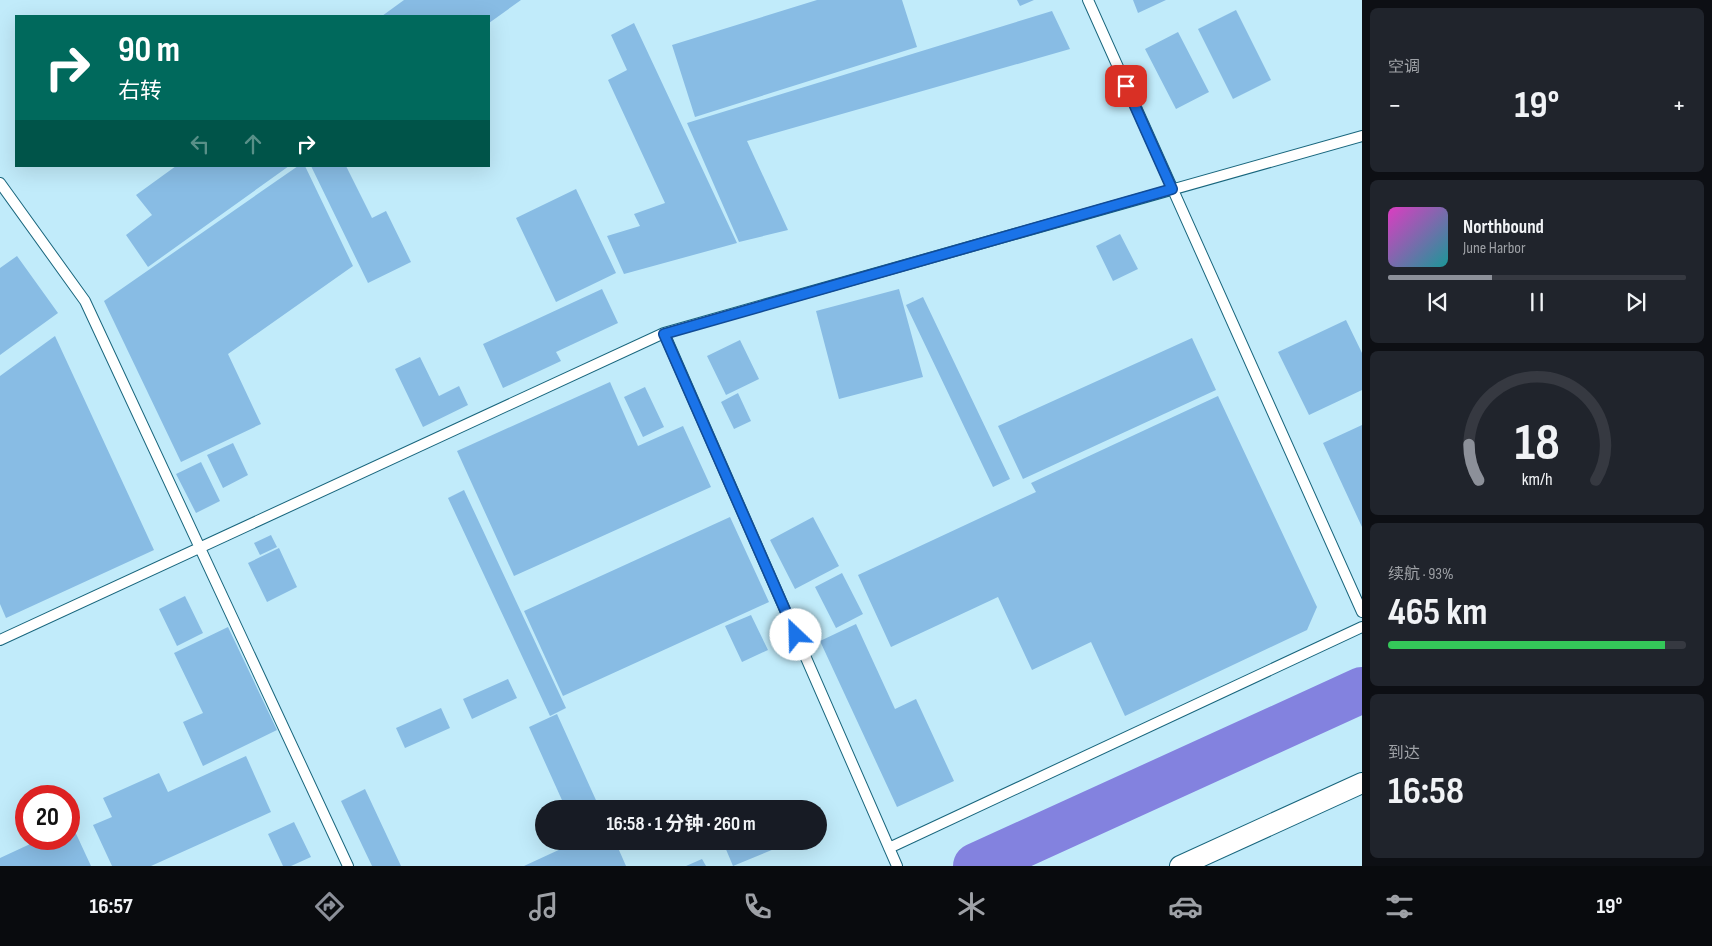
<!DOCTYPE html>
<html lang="zh">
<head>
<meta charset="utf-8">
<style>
  :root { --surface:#171b24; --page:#20242c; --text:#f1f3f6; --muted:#9ea1a6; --line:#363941; --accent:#8c9099 }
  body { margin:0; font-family:"Sofia Sans Condensed","Noto Sans SC",sans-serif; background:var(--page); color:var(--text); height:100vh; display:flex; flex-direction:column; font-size:19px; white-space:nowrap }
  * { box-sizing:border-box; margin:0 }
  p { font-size:16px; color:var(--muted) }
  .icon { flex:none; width:28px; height:28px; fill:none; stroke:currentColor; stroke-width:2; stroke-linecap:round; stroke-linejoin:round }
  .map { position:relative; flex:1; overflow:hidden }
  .details { display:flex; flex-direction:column; gap:8px; padding:8px; background:#0d0f14; width:350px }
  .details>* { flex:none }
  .banner { position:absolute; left:15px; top:15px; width:475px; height:152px; border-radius:0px; box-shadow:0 5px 20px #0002; background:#00695c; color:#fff; overflow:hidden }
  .speed { position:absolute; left:15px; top:785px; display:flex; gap:10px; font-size:25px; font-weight:700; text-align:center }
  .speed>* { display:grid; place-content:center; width:65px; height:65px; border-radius:50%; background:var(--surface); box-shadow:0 5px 20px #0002; line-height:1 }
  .speed .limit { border:8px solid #d22; background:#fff; color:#111 }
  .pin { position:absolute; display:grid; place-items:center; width:42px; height:42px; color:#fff; margin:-21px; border-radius:10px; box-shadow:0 2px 8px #0006 }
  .me { position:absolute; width:55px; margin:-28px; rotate:336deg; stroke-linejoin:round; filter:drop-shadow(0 0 4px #0008) }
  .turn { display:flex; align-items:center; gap:18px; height:105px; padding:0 20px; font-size:22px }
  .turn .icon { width:65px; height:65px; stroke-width:2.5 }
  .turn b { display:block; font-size:35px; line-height:42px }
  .lanes { display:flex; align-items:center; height:48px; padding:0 20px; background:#0003; justify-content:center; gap:25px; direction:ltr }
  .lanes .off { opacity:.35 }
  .big { font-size:38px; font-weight:700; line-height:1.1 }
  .details .widget { flex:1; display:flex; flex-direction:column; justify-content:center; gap:8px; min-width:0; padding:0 18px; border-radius:8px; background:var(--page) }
  .details .dial { align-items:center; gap:0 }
  .dial svg { height:130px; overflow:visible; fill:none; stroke:var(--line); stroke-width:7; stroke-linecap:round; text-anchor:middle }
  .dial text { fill:var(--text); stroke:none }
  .song { display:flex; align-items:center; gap:15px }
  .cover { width:60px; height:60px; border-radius:8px; background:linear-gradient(135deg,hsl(310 70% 55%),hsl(180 70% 35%)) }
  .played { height:5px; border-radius:2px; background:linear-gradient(90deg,var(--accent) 35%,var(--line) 35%) }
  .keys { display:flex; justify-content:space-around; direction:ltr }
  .heat { display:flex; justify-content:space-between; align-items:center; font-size:28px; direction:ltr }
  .charge { height:8px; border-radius:4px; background:linear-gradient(90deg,#34c759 93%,var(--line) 0) }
  .trip { position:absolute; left:535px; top:800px; width:292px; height:50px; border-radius:25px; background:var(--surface); box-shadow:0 5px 20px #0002; font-weight:700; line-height:50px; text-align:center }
  .tabs { display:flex; height:80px; justify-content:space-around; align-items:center; background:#090b0e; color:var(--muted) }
  .tabs .icon { width:35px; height:35px }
  .tabs .current { color:var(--accent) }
  .tabs b { font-size:22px; color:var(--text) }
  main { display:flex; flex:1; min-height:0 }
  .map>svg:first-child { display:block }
</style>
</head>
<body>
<main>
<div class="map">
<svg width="1362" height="866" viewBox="0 0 1362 866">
  <rect width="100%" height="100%" fill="#c1ebfa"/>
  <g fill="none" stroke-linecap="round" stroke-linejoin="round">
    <path stroke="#8382df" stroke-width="46" d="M976 866 1362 690"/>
  </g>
  <path fill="#88bce4" d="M404 0H521L489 23V16H382Z
    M817 0H902L917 47 695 117 672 45Z
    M1017 0H1034L1020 6Z
    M1133 0H1166L1138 13Z
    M1236 10 1271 80 1233 99 1198 29Z
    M1052 11 1070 49 747 141 788 230 739 242 687 123Z
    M634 23 737 243 624 274 607 236 640 226 634 214 665 203 608 80 627 70 611 35Z
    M1178 32 1209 92 1176 109 1145 49Z
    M176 166H289L148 267 126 235 152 215 136 195Z
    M298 166H305L353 266 228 354 261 424 181 462 104 301Z
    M311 166H346L372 218 386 211 411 262 368 283Z
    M576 189 616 273 556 302 516 218Z
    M1120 234 1138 269 1113 281 1096 246Z
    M17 256 58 313 0 355V268Z
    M602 289 618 323 556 352 561 361 503 388 483 344Z
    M899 289 923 377 839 399 816 311Z
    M923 297 1010 479 993 487 906 305Z
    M1346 320 1362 353V390L1309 415 1278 352Z
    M55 336 154 550 6 618 0 604V376Z
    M1192 338 1216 390 1023 479 998 426Z
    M740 340 759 379 726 395 707 356Z
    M420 357 439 396 459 386 468 405 423 427 395 369Z
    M610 382 638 446 683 426 711 487 514 576 457 451Z
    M645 387 664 427 643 437 624 397Z
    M738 393 751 421 734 429 721 402Z
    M1218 396 1317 607 1307 630 1125 716 1091 642 1032 670 998 597 891 647 858 575 1036 492 1031 483Z
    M1362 425V527L1323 443Z
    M233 443 248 475 223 488 207 455Z
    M201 462 220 501 196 513 176 474Z
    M464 490 566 708 550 716 448 498Z
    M730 517 769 602 563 696 524 611Z
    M813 517 839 566 795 589 770 540Z
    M271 535 277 547 260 555 254 543Z
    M279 548 297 587 267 602 248 563Z
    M842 573 863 614 836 628 815 587Z
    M185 596 203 633 177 646 159 609Z
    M751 615 768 650 742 662 725 626Z
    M856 624 895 709 916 699 954 781 897 807 820 641Z
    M228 627 277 730 203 766 183 722 203 713 174 653Z
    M508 679 517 698 472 719 463 699Z
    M441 708 450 728 405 748 396 728Z
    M557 714 600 809H566L529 727Z
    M246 756 271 812 151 866H112L93 825 112 817 103 798 159 773 168 792Z
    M365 789 401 866H372L341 801Z
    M294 822 311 857 291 866H283L268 834Z
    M72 825 91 866H0V858L41 839H69V826Z
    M578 841H615L626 866H524Z
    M739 841H776L779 847 733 866 725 847Z
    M702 859 706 866H686Z"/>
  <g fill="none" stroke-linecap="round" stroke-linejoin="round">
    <defs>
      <path id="service" d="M1088 0 1362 612
        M0 183 85 301 348 866
        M664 333 897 866
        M0 640 664 333 1362 136
        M889 848 1362 627"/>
      <path id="minor" d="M1180 866 1362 783"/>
    </defs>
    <use href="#service" stroke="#19667d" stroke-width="12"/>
    <use href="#minor" stroke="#19667d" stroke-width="22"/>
    <use href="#service" stroke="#fff" stroke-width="10"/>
    <use href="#minor" stroke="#fff" stroke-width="20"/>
  </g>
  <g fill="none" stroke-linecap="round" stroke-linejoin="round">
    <defs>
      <path id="route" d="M796 635 664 334 1172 189 1126 86"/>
    </defs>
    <use href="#route" stroke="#114b97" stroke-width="12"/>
    <use href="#route" stroke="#1a73e8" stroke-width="9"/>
  </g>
</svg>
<div class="speed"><div class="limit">20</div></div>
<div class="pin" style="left:1126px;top:86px;background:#d93025"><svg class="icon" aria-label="arrive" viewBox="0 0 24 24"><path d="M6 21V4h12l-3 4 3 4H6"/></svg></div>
<svg class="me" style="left:796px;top:635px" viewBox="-20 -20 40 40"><circle r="19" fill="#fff"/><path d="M0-13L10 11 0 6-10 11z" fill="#1a73e8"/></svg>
<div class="trip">16:58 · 1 分钟 · 260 m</div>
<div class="banner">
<div class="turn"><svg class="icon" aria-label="right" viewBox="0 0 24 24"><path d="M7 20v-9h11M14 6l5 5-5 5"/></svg><div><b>90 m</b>右转</div></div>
<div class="lanes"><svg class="icon off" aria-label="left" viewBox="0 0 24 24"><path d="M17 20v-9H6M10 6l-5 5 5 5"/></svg><svg class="icon off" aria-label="ahead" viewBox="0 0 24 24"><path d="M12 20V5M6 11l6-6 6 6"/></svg><svg class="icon" aria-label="right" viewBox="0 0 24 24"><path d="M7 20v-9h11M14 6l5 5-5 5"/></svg></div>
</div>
</div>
<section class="details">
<div class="widget"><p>空调</p>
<div class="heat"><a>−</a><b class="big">19°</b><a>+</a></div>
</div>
<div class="widget">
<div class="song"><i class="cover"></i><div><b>Northbound</b><p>June Harbor</p></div></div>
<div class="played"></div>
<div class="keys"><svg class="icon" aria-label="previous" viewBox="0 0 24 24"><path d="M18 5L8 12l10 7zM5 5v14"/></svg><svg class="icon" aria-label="pause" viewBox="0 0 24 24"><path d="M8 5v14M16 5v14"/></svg><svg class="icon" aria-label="next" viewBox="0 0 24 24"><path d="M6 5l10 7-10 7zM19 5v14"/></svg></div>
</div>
<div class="widget dial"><svg viewBox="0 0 100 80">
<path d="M14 69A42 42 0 1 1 86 69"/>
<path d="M14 69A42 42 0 0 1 8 47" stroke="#8c9099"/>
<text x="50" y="56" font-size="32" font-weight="700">18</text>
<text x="50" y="72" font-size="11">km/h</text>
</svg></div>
<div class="widget"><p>续航 · 93%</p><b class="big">465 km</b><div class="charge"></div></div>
<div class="widget"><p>到达</p><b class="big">16:58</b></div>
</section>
</main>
<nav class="tabs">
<b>16:57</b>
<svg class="icon current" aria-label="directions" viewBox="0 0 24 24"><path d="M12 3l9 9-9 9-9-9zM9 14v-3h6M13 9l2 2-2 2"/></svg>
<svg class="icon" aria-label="music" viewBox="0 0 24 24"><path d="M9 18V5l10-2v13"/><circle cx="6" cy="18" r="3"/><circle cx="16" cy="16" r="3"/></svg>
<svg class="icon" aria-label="phone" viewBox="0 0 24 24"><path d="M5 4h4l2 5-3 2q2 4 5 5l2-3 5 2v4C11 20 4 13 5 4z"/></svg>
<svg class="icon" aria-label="climate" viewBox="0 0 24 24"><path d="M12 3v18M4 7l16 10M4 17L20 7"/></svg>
<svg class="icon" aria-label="car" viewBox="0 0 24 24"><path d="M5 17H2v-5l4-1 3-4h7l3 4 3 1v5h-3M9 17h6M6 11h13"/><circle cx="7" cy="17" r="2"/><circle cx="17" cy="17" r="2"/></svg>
<svg class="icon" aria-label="filters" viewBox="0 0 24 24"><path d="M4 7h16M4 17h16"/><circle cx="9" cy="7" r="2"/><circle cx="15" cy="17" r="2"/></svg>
<b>19°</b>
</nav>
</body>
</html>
